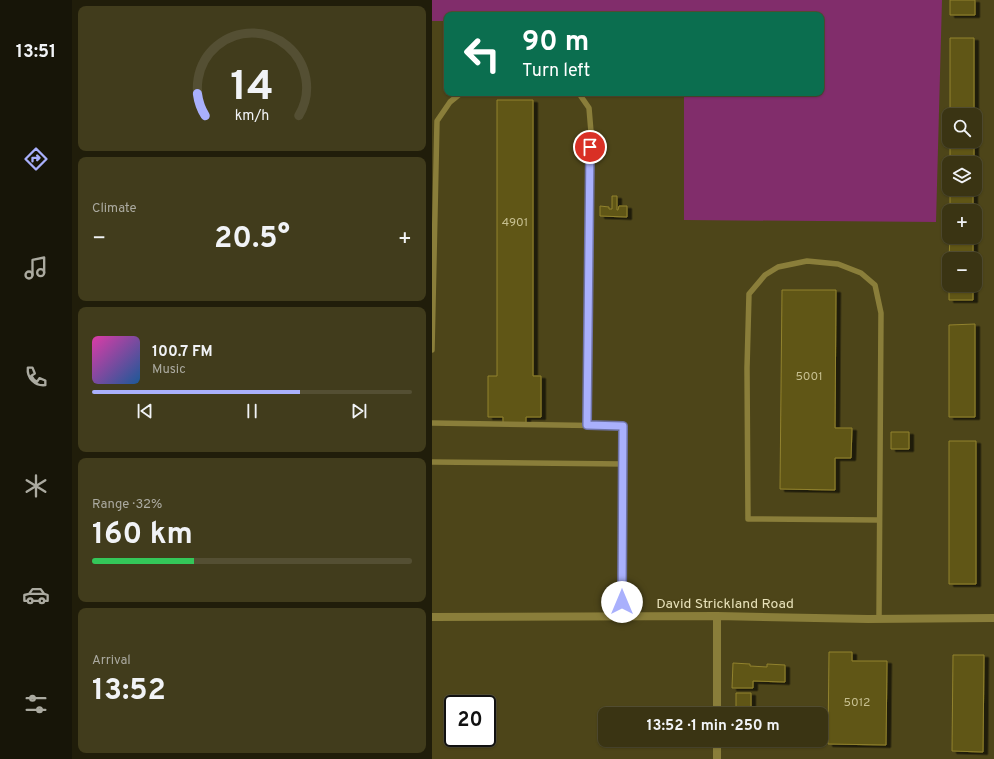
<!DOCTYPE html>
<html lang="en">
<head>
<meta charset="utf-8">
<style>
  :root { --surface:#3a3413; --page:#413c1c; --text:#f1f3f6; --muted:#abaaa0; --line:#544f33; --accent:#a9b0fc }
  body { margin:0; font-family:Overpass,sans-serif; background:var(--page); color:var(--text); height:100vh; display:flex; flex-direction:column; font-size:15px; white-space:nowrap }
  * { box-sizing:border-box; margin:0 }
  p { font-size:13px; color:var(--muted) }
  .icon { flex:none; width:22px; height:22px; fill:none; stroke:currentColor; stroke-width:2; stroke-linecap:round; stroke-linejoin:round }
  .map { position:relative; flex:1; overflow:hidden }
  .panel { display:flex; flex-direction:column; gap:6px; padding:6px; background:#201d0a; width:360px }
  .panel>* { flex:none }
  .banner { position:absolute; left:12px; top:12px; width:380px; height:84px; border-radius:8px; box-shadow:0 1px 3px #0004,0 0 0 1px var(--line); background:#0b6e4f; color:#fff; overflow:hidden }
  .controls { position:absolute; left:510px; top:108px; display:grid; gap:8px }
  .controls a { display:grid; place-items:center; width:40px; height:40px; border-radius:8px; background:var(--surface); box-shadow:0 1px 3px #0004,0 0 0 1px var(--line); font-size:20px }
  .speed { position:absolute; left:12px; top:695px; display:flex; gap:8px; font-size:20px; font-weight:700; text-align:center }
  .speed>* { display:grid; place-content:center; width:52px; height:52px; border-radius:50%; background:var(--surface); box-shadow:0 1px 3px #0004,0 0 0 1px var(--line); line-height:1 }
  .speed .limit { border:2px solid #111; border-radius:6px; background:#fff; color:#111 }
  .pin { position:absolute; display:grid; place-items:center; width:34px; height:34px; color:#fff; margin:-17px; border:2px solid #fff; border-radius:50%; box-shadow:0 1px 4px #0007 }
  .me { position:absolute; width:44px; margin:-22px; rotate:0deg; stroke-linejoin:round; filter:drop-shadow(0 0 3px #0008) }
  .turn { display:flex; align-items:center; gap:14px; height:84px; padding:0 12px; font-size:18px }
  .turn .icon { width:52px; height:52px; stroke-width:2.5 }
  .turn b { display:block; font-size:28px; line-height:34px }
  .big { font-size:30px; font-weight:700; line-height:1.1 }
  .panel .card { flex:1; display:flex; flex-direction:column; justify-content:center; gap:6px; min-width:0; padding:0 14px; border-radius:8px; background:var(--page) }
  .panel .dial { align-items:center; gap:0 }
  .dial svg { height:104px; overflow:visible; fill:none; stroke:var(--line); stroke-width:7; stroke-linecap:round; text-anchor:middle }
  .dial text { fill:var(--text); stroke:none }
  .song { display:flex; align-items:center; gap:12px }
  .cover { width:48px; height:48px; border-radius:6px; background:linear-gradient(135deg,hsl(320 70% 55%),hsl(210 70% 35%)) }
  .played { height:4px; border-radius:2px; background:linear-gradient(90deg,var(--accent) 65%,var(--line) 65%) }
  .keys { display:flex; justify-content:space-around; direction:ltr }
  .heat { display:flex; justify-content:space-between; align-items:center; font-size:22px; direction:ltr }
  .charge { height:6px; border-radius:3px; background:linear-gradient(90deg,#34c759 32%,var(--line) 0) }
  .trip { position:absolute; left:166px; top:707px; width:230px; height:40px; border-radius:8px; background:var(--surface); box-shadow:0 1px 3px #0004,0 0 0 1px var(--line); font-weight:700; line-height:40px; text-align:center }
  main { display:flex; flex:1; min-height:0 }
  .tabs { display:flex; flex-direction:column; width:72px; justify-content:space-around; align-items:center; background:#171508; color:var(--muted) }
  .tabs .icon { width:28px; height:28px }
  .tabs .active { color:var(--accent) }
  .tabs b { font-size:18px; color:var(--text) }
  .map>svg:first-child { display:block }
</style>
</head>
<body>
<main>
<nav class="tabs">
<b>13:51</b>
<svg class="icon active" aria-label="directions" viewBox="0 0 24 24"><path d="M12 3l9 9-9 9-9-9zM9 14v-3h6M13 9l2 2-2 2"/></svg>
<svg class="icon" aria-label="music" viewBox="0 0 24 24"><path d="M9 18V5l10-2v13"/><circle cx="6" cy="18" r="3"/><circle cx="16" cy="16" r="3"/></svg>
<svg class="icon" aria-label="phone" viewBox="0 0 24 24"><path d="M5 4h4l2 5-3 2q2 4 5 5l2-3 5 2v4C11 20 4 13 5 4z"/></svg>
<svg class="icon" aria-label="climate" viewBox="0 0 24 24"><path d="M12 3v18M4 7l16 10M4 17L20 7"/></svg>
<svg class="icon" aria-label="car" viewBox="0 0 24 24"><path d="M5 17H2v-5l4-1 3-4h7l3 4 3 1v5h-3M9 17h6M6 11h13"/><circle cx="7" cy="17" r="2"/><circle cx="17" cy="17" r="2"/></svg>
<svg class="icon" aria-label="filters" viewBox="0 0 24 24"><path d="M4 7h16M4 17h16"/><circle cx="9" cy="7" r="2"/><circle cx="15" cy="17" r="2"/></svg>
</nav>
<section class="panel">
<div class="card dial"><svg viewBox="0 0 100 80">
<path d="M14 69A42 42 0 1 1 86 69"/>
<path d="M14 69A42 42 0 0 1 8 52" stroke="#a9b0fc"/>
<text x="50" y="56" font-size="32" font-weight="700">14</text>
<text x="50" y="72" font-size="11">km/h</text>
</svg></div>
<div class="card"><p>Climate</p>
<div class="heat"><a>−</a><b class="big">20.5°</b><a>+</a></div>
</div>
<div class="card">
<div class="song"><i class="cover"></i><div><b>100.7 FM</b><p>Music</p></div></div>
<div class="played"></div>
<div class="keys"><svg class="icon" aria-label="previous" viewBox="0 0 24 24"><path d="M18 5L8 12l10 7zM5 5v14"/></svg><svg class="icon" aria-label="pause" viewBox="0 0 24 24"><path d="M8 5v14M16 5v14"/></svg><svg class="icon" aria-label="next" viewBox="0 0 24 24"><path d="M6 5l10 7-10 7zM19 5v14"/></svg></div>
</div>
<div class="card"><p>Range · 32%</p><b class="big">160 km</b><div class="charge"></div></div>
<div class="card"><p>Arrival</p><b class="big">13:52</b></div>
</section>
<div class="map">
<svg width="562" height="759" viewBox="0 0 562 759">
  <defs>
    <filter id="shadow"><feDropShadow dx="4.5" dy="2.5" stdDeviation="0" flood-color="#0009"/></filter>
  </defs>
  <rect width="100%" height="100%" fill="#4d4519"/>
  <path fill="#812d6b" d="M0 0H510L504 222 252 220V93H389V15H15V21H0Z"/>
  <path fill="#615614" stroke="#91822e" filter="url(#shadow)" d="M518 0H543V15H518Z
    M518 38H542V115H518Z
    M65 100H101V376H109V417H94V423H71V417H56V376H65Z
    M518 141H542V158H518Z
    M518 189H541V211H518Z
    M180 196H185V210H186L187 206H195V217L168 216V206L177 207V209H180Z
    M518 237H541V259H517Z
    M517 285H541V300H517Z
    M350 290H404L403 428H420L419 458H403V490L348 489Z
    M543 324V417H517V325Z
    M459 432H477V449H459Z
    M517 441H544V584H517Z
    M397 652H420V661H455L454 745 396 744Z
    M521 655H552L551 752 520 751Z
    M301 663 318 664V666L335 667V664L353 665V682L321 681V688H300Z
    M304 693H319V709H304Z"/>
  <g fill="none" stroke-linecap="round" stroke-linejoin="round">
    <path stroke="#8a7e3a" stroke-width="5.5" d="M146 93 148 95 157 108 159 132 155 425
      M0 350 5 121 18 102 29 93
      M0 423 191 426 190 617
      M0 462 191 464
      M447 619 449 313 443 285 429 273 406 264 375 261 346 267 333 275 317 294 315 368 316 519 447 520"/>
    <path stroke="#8a7e3a" stroke-width="8" d="M285 616V714
      M0 617 285 616 436 619 562 618
      M285 740V759"/>
  </g>
  <g fill="none" stroke-linecap="round" stroke-linejoin="round">
    <defs>
      <path id="route" d="M158 147 155 425 191 426 190 602"/>
    </defs>
    <use href="#route" stroke="#6e72a4" stroke-width="10"/>
    <use href="#route" stroke="#a9b0fc" stroke-width="7"/>
  </g>
  <g text-anchor="middle" dominant-baseline="central" stroke-width="3" stroke-linejoin="round" paint-order="stroke">
    <g font-size="12" fill="#c6bf90">
      <text x="83" y="223">4901</text>
      <text x="377" y="377">5001</text>
      <text x="425" y="703">5012</text>
    </g>
    <g font-size="14" fill="#e8e2ba" stroke="#4d4519">
      <text x="293" y="604">David Strickland Road</text>
    </g>
  </g>
</svg>
<div class="controls">
<a><svg class="icon" aria-label="search" viewBox="0 0 24 24"><circle cx="10" cy="10" r="6"/><path d="M15 15l6 6"/></svg></a>
<a><svg class="icon" aria-label="layers" viewBox="0 0 24 24"><path d="M12 4l9 5-9 5-9-5zM3 14l9 5 9-5"/></svg></a>
<a>+</a>
<a>−</a>
</div>
<div class="speed"><div class="limit">20</div></div>
<div class="pin" style="left:158px;top:147px;background:#d93025"><svg class="icon" aria-label="arrive" viewBox="0 0 24 24"><path d="M6 21V4h12l-3 4 3 4H6"/></svg></div>
<svg class="me" style="left:190px;top:602px" viewBox="-20 -20 40 40"><circle r="19" fill="#fff"/><path d="M0-13L10 11 0 6-10 11z" fill="#a9b0fc"/></svg>
<div class="trip">13:52 · 1 min · 250 m</div>
<div class="banner">
<div class="turn"><svg class="icon" aria-label="left" viewBox="0 0 24 24"><path d="M17 20v-9H6M10 6l-5 5 5 5"/></svg><div><b>90 m</b>Turn left</div></div>
</div>
</div>
</main>
</body>
</html>
